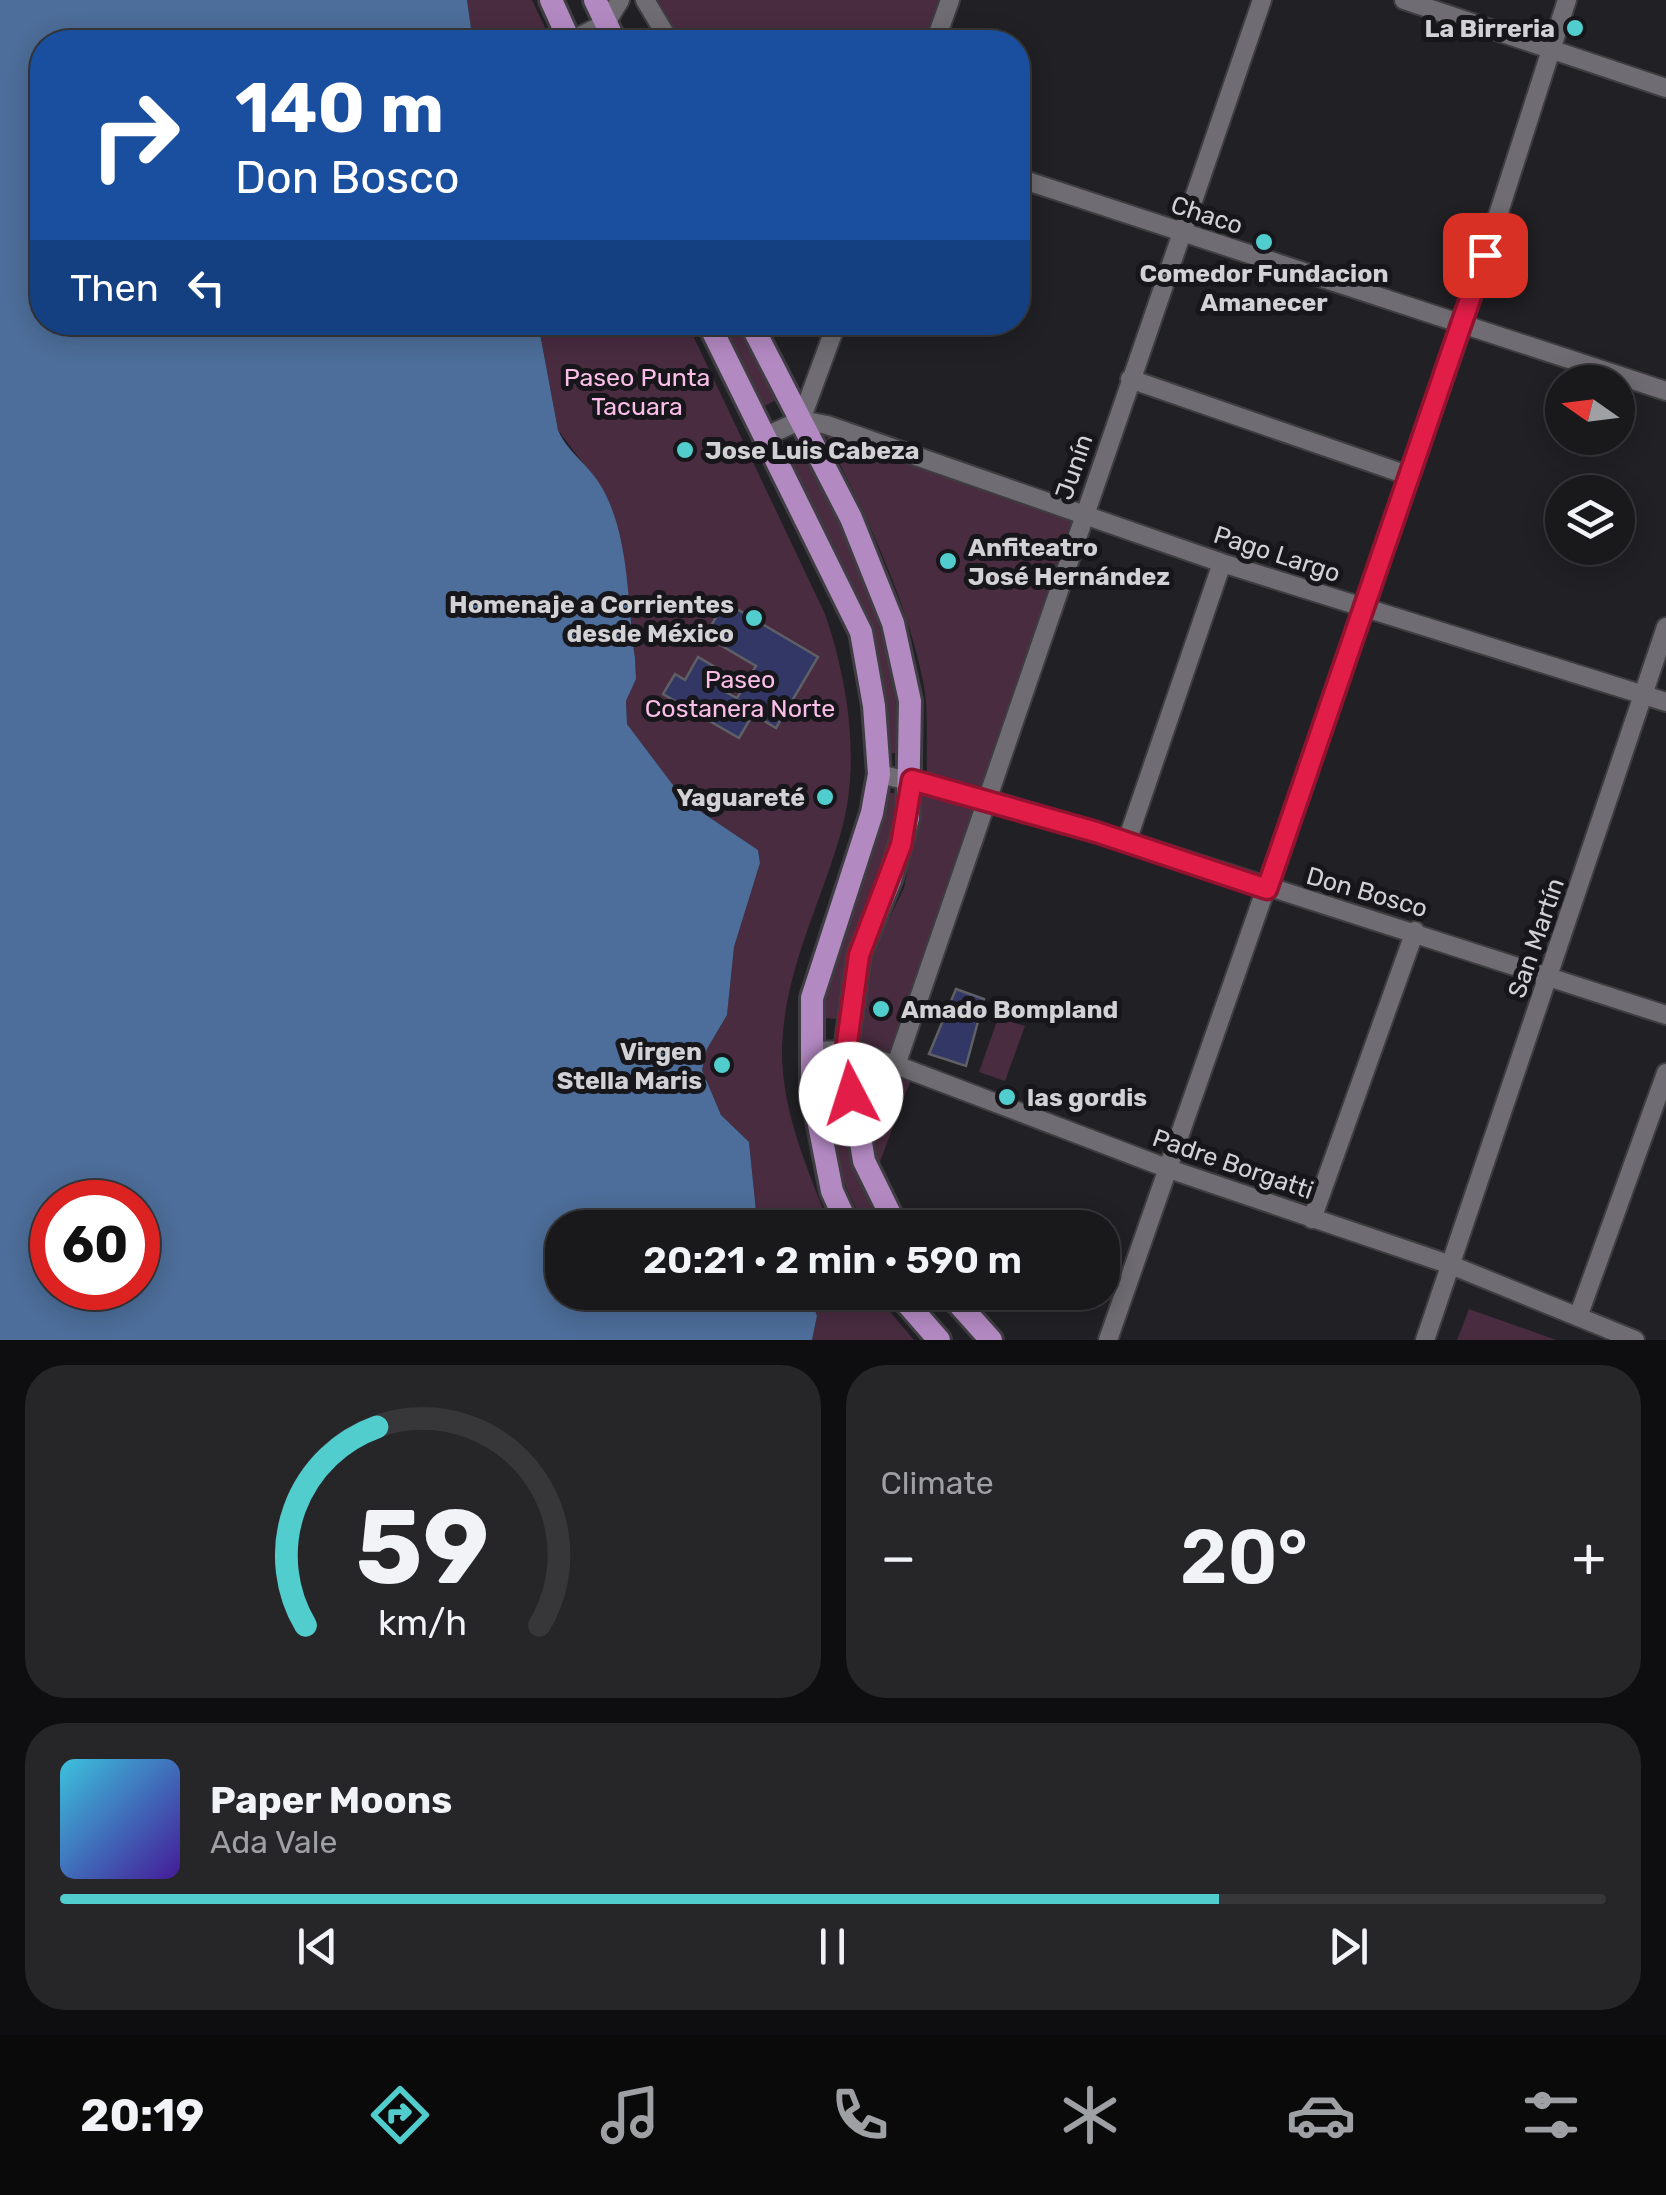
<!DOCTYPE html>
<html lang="en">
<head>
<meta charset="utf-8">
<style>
  :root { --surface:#19181b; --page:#262528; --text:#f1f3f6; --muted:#9fa0a3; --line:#37373a; --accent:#52cdcd }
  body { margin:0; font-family:Rubik,sans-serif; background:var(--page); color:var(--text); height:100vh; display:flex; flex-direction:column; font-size:38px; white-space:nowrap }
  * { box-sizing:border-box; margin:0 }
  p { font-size:32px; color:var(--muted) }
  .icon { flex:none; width:55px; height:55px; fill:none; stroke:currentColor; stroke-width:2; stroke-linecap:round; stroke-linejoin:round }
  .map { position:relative; height:1340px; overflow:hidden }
  .side { display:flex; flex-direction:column; gap:25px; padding:25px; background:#0e0d0f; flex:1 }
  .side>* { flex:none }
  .guide { position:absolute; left:30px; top:30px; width:1000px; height:305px; border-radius:40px; box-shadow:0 5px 25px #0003,0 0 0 2px var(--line); background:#1a4fa0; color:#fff; overflow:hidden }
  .needle { width:65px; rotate:284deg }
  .fabs { position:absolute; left:1545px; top:365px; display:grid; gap:20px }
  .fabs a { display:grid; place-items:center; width:90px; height:90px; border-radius:50%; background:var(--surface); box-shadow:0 5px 25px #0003,0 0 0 2px var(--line); font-size:50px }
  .speed { position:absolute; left:30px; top:1180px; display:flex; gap:20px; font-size:50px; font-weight:700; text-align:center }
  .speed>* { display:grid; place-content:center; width:130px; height:130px; border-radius:50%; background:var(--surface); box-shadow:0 5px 25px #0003,0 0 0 2px var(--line); line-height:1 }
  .speed .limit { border:15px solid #d22; background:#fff; color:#111 }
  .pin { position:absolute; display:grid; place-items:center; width:85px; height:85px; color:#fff; margin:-42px; border-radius:20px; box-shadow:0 5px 15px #0006 }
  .me { position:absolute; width:110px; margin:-55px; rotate:355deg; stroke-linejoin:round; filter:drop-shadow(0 0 8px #0008) }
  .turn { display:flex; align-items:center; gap:35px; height:210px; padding:0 40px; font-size:45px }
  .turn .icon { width:130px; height:130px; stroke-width:2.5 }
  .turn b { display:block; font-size:70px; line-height:85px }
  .then { display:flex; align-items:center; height:95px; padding:0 40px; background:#0003; gap:20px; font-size:38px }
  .big { font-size:75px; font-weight:600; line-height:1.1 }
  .side .tile { flex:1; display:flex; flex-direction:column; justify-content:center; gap:15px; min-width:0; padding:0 35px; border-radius:40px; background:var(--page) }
  .side .dial { align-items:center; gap:0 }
  .dial svg { height:260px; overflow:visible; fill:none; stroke:var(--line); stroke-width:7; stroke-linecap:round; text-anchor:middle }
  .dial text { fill:var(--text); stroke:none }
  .song { display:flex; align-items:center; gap:30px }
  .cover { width:120px; height:120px; border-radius:15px; background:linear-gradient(135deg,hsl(190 70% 55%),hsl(260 70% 35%)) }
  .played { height:10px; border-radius:5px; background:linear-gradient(90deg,var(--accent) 75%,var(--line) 75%) }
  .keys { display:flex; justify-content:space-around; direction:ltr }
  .heat { display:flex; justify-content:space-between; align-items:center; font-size:55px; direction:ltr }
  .side .tiles { flex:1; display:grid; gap:25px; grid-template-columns:1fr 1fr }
  .tile:last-child { grid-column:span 2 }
  .trip { position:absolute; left:545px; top:1210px; width:575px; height:100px; border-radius:40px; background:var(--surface); box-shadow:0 5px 25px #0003,0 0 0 2px var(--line); font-weight:600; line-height:100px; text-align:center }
  .menu { display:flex; height:160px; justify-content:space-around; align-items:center; background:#0a0a0b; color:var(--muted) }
  .menu .icon { width:70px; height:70px }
  .menu .current { color:var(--accent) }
  .menu b { font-size:45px; color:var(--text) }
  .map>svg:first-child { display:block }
</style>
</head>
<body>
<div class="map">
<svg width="1666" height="1340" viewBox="0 0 1666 1340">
  <rect width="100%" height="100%" fill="#212024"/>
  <path fill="#492c40" d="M467 0H532L552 42H473Z
    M650 0H941L926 42H676Z
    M538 323H687L825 614C848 681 861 763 841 832 820 907 783 972 782 1052 782 1113 809 1172 830 1227H763L757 1221 749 1142 721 1115 702 1070 707 1049 727 1015 734 947 760 863 758 850 685 801 627 724 626 701 636 679 635 658 614 520 588 470 558 430Z
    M720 323H741L778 399 761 408Z
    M834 431 1078 518 986 792 927 774C926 744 929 711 923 681 905 594 866 517 827 438Z
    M802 448C856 560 893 626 901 753H884L879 698 785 456Z
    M881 791 898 794V823L841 1019 824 1018C829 937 881 872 881 791Z
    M922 791 979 807 891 1059 852 1046 855 1012 873 952 904 888Z
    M998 1018 1025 1026 1005 1081 979 1072Z
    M864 1062 911 1079 878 1167 858 1068Z
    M840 1066 890 1227H867C836 1180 827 1122 820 1067Z
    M809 1293H874L914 1340H812L817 1316Z
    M1469 1309 1556 1340H1457Z"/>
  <path fill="#4d6e9a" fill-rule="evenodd" d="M0 0H467L473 42H42V322L538 323 558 430C568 453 589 465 601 486 630 535 627 604 635 658L636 679 626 701 627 724 685 801 758 850 760 863 734 947 727 1015 707 1049 702 1070 721 1115 749 1142 757 1221 763 1227 562 1228V1292L809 1293 817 1316 812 1340H0ZM52 1202H138V1288H52Z"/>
  <path fill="#323765" stroke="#5f6065" stroke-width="2.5" d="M725 602 818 657 776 728 753 714 739 738 663 694 675 674 685 680 698 657 730 676 722 690 737 698 756 666 705 636Z
    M956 989 984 999 966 1066 929 1054Z"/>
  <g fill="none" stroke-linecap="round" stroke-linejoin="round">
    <defs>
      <path id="minor" d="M645 0 670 42
        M1404 0 1666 88
        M570 41 606 23 620 0
        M935 42 950 0
        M1018 178 1666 391
        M1130 379 1410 476
        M801 420 837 322
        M764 437 801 420 827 425 1222 563 1666 702
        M879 774 987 799 1127 841 1666 1015
        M1127 841 1222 563
        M810 1051 846 1050 896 1065 1169 1169 1451 1265 1635 1340
        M896 1065 1262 0
        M1312 1219 1415 931
        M1578 1317 1666 1073
        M1108 1340 1463 324 1567 0
        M1425 1340 1666 627"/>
      <path id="major" d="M551 0 570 42
        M595 0 615 42
        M708 322 861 632 874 706 879 774 872 813 812 998V1089L832 1191 849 1228
        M750 322 851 518 893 623 910 701 908 818 890 880 859 955 846 1050 864 1161 897 1228
        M897 1292 939 1340
        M948 1292 991 1340"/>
    </defs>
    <use href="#minor" stroke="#3e3d41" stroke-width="22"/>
    <use href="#major" stroke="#3e3d41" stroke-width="28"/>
    <use href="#minor" stroke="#6f6d73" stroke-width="18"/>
    <use href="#major" stroke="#b389c2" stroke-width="22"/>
  </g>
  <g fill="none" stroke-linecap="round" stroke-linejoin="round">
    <defs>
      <path id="route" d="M851 1094 846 1050 859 955 901 845 912 780 1096 832 1267 889 1485 255"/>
    </defs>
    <use href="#route" stroke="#92132f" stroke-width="25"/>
    <use href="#route" stroke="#e11d48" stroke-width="18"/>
  </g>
  <g fill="#52cdcd" stroke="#17161a" stroke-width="4">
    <circle cx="1575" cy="28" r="10"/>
    <circle cx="1264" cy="242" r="10"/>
    <circle cx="685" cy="450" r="10"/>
    <circle cx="948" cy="561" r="10"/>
    <circle cx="754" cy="618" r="10"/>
    <circle cx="825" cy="797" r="10"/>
    <circle cx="881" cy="1009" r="10"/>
    <circle cx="722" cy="1065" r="10"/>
    <circle cx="1007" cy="1097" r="10"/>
  </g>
  <g text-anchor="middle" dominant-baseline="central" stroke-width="10" stroke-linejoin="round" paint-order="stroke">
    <g font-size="25" font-weight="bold" fill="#d2d1d4" stroke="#17161a" text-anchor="end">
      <text x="1555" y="28">La Birreria</text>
      <text x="1264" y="273" text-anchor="middle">Comedor Fundacion<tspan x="1264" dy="29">Amanecer</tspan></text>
      <text x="705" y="450" text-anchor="start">Jose Luis Cabeza</text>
      <text x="968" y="547" text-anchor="start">Anfiteatro<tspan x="968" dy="29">José Hernández</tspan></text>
      <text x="734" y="604">Homenaje a Corrientes<tspan x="734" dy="29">desde México</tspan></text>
      <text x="805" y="797">Yaguareté</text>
      <text x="901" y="1009" text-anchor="start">Amado Bompland</text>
      <text x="702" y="1051">Virgen<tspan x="702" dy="29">Stella Maris</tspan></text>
      <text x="1027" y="1097" text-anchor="start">las gordis</text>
    </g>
    <g font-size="25" fill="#d2d1d4" stroke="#17161a">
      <text transform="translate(1207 215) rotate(18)">Chaco</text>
      <text transform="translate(1074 467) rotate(-71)">Junín</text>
      <text transform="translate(1277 554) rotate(18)">Pago Largo</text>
      <text transform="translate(1367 892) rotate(16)">Don Bosco</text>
      <text transform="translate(1536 938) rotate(-71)">San Martín</text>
      <text transform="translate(1233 1164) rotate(19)">Padre Borgatti</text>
    </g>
    <g font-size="25" fill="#fbbee8" stroke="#17161a">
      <text x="637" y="377">Paseo Punta<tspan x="637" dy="29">Tacuara</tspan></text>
      <text x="740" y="679">Paseo<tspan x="740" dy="29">Costanera Norte</tspan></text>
    </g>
  </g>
</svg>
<div class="fabs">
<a><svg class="needle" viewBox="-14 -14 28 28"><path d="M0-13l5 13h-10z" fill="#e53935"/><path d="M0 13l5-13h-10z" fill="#9fa0a3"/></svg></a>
<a><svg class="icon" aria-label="layers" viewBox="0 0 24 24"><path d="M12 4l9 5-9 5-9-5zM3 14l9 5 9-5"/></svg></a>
</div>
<div class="speed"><div class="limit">60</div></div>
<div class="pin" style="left:1485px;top:255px;background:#d93025"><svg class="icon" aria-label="arrive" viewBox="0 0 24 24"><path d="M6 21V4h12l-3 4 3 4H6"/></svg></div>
<svg class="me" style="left:851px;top:1094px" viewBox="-20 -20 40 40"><circle r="19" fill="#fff"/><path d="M0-13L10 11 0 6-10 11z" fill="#e11d48"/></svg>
<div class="trip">20:21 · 2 min · 590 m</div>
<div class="guide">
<div class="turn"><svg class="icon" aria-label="right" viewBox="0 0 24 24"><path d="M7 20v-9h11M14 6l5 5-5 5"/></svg><div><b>140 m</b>Don Bosco</div></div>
<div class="then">Then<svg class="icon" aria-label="left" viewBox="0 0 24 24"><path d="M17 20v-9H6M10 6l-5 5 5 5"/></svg></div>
</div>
</div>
<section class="side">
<div class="tiles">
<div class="tile dial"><svg viewBox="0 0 100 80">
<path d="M14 69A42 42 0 1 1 86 69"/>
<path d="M14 69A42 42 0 0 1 36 8" stroke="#52cdcd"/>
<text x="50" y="56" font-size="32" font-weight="700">59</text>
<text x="50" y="72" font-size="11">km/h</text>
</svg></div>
<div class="tile"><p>Climate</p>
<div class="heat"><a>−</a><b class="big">20°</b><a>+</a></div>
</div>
<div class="tile">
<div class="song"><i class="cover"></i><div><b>Paper Moons</b><p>Ada Vale</p></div></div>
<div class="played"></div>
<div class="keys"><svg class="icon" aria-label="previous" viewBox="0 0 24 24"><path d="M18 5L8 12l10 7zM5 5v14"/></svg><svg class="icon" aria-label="pause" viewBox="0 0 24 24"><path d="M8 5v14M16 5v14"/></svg><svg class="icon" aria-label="next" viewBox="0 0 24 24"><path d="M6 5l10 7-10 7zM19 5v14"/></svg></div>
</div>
</div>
</section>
<nav class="menu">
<b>20:19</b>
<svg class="icon current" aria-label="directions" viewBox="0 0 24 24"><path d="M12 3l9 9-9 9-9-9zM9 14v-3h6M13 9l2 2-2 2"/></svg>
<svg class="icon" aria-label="music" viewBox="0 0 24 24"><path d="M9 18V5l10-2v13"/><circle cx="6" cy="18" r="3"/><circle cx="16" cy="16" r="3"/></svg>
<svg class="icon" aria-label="phone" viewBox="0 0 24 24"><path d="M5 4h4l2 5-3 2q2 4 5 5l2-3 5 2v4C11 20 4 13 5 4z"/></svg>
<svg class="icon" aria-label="climate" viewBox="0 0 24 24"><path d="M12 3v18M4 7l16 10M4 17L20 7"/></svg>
<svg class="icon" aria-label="car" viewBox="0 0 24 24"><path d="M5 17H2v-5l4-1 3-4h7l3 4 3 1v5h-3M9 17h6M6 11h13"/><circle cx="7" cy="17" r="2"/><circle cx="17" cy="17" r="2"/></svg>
<svg class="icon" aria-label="filters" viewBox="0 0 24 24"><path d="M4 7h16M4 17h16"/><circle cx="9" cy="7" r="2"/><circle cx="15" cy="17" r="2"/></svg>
</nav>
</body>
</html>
